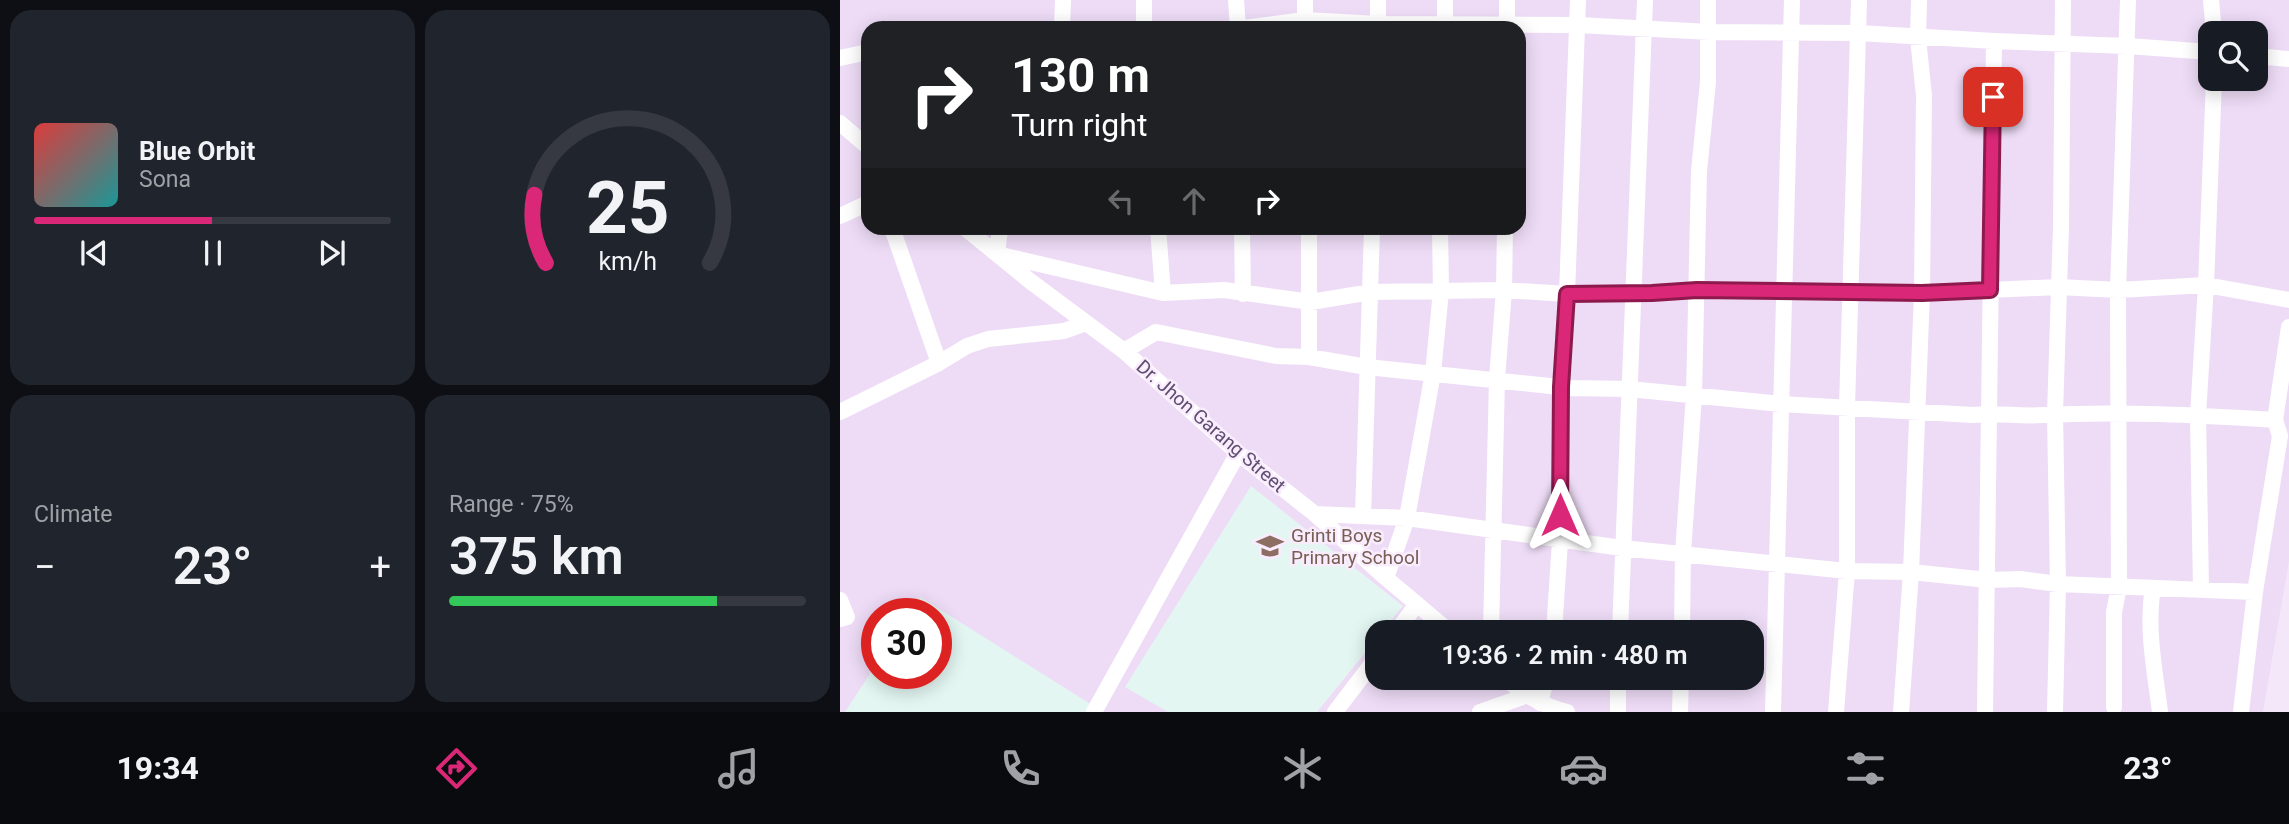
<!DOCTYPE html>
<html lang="en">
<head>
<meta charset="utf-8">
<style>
  :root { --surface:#171b24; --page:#20242c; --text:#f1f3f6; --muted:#9ea1a6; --line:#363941; --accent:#db2777 }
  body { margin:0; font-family:Roboto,sans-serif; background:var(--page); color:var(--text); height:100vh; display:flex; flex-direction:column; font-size:26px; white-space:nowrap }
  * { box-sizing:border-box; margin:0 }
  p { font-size:23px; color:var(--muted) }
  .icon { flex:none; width:38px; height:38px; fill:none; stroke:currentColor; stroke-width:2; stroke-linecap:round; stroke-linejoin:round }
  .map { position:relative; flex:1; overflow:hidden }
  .drawer { display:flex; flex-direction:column; gap:10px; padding:10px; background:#0d0f14; width:840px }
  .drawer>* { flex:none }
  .hud { position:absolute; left:21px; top:21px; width:665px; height:214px; border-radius:21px; box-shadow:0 4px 18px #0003; background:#202124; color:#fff; overflow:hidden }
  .fabs { position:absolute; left:1358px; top:21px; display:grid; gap:14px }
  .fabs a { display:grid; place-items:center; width:70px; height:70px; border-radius:14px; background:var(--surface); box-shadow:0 4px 18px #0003; font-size:35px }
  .speed { position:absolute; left:21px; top:598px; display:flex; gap:14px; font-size:35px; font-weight:700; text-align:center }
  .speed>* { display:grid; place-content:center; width:91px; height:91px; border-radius:50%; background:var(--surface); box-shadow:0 4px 18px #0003; line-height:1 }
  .speed .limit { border:10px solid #d22; background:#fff; color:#111 }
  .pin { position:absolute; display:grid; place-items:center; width:60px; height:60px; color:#fff; margin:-30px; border-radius:14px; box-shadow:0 4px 10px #0006 }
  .me { position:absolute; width:77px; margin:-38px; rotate:0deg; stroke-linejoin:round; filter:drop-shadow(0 0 5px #0008) }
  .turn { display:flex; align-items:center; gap:24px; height:147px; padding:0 35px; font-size:32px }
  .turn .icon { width:91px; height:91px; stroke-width:2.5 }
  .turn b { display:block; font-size:49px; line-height:60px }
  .lanes { display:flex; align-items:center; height:66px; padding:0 35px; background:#0003; justify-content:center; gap:35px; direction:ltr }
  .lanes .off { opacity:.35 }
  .big { font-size:52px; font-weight:600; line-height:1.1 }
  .drawer .widget { flex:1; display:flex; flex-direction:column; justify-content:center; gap:10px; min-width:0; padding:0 24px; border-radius:21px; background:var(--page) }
  .drawer .dial { align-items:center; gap:0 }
  .dial svg { height:182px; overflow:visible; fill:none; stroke:var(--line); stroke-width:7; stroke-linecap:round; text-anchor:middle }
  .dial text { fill:var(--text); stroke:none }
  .song { display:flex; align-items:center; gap:21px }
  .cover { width:84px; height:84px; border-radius:10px; background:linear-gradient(135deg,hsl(0 70% 55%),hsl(180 70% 35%)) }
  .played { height:7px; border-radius:4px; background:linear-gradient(90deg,var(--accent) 50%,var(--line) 50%) }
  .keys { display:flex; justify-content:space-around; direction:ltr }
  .heat { display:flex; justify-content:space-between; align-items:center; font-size:38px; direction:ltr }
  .charge { height:10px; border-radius:5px; background:linear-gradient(90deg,#34c759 75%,var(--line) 0) }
  .drawer .tiles { flex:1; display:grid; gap:10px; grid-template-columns:repeat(2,1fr) }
  .trip { position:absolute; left:525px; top:620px; width:399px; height:70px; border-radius:21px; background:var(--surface); box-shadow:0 4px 18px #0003; font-weight:600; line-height:70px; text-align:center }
  .menu { display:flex; height:112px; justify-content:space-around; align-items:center; background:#090b0e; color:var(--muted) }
  .menu .icon { width:49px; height:49px }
  .menu .active { color:var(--accent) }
  .menu b { font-size:32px; color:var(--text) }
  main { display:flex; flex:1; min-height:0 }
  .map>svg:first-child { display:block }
</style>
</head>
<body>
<main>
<section class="drawer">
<div class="tiles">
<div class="widget">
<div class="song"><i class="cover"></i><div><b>Blue Orbit</b><p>Sona</p></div></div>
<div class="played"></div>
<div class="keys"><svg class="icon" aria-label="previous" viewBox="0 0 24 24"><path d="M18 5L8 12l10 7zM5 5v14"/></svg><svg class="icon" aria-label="pause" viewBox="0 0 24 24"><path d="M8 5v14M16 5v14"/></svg><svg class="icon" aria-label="next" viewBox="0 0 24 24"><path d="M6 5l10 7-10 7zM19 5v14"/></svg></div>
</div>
<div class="widget dial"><svg viewBox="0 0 100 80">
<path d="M14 69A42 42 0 1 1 86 69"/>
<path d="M14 69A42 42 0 0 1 9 39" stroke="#db2777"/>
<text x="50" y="56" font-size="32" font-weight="700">25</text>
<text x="50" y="72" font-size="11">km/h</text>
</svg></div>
<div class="widget"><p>Climate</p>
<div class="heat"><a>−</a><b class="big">23°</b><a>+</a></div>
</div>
<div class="widget"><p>Range · 75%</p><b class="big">375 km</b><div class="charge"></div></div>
</div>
</section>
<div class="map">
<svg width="1449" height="712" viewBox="0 0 1449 712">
  <rect width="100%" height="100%" fill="#f5e7fa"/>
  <path fill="#eedcf6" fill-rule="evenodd" d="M0 0H1449V561L1423 712H0ZM28 28H679V228H28ZM1370 33H1416V79H1370ZM37 614H96V674H37ZM537 632H912V677H537Z"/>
  <path fill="#e3f6f2" d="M411 486 563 606 542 632H537V638L477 712H328L285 687Z
    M80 597 252 705 248 712H5L37 663V674H96V614H69Z"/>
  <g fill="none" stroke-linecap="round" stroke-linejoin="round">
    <path stroke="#fff" stroke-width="16" d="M396 0 398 28
      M465 0V28
      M605 0V28
      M1371 0 1374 33
      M222 28 223 0
      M304 28V0
      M404 28 465 20 538 24 738 25 870 32 1019 33 1154 41 1288 46 1370 52
      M538 28V0
      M667 28V0
      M1416 56 1449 59
      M0 58 28 52
      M0 123 28 147
      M0 216 28 203
      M52 228 99 363
      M125 228 190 281 284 351 398 453 475 514 546 578 610 632
      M160 228 157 254 323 293 384 290 471 302 531 292 664 290 727 294 812 293 857 290 1082 293 1218 287 1278 290 1366 285 1449 300
      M318 228 323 293
      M402 228 403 294
      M469 228V357
      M284 351 316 332 436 356 469 357 527 367 729 388 789 389 941 404 1133 415C1156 412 1179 417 1203 415 1280 411 1358 415 1435 420
      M0 412 99 363 127 346 148 339 224 331 246 323
      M475 514 567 518 782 548 1007 571 1071 572 1148 580 1180 579 1218 584 1415 592
      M523 516 532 228
      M546 578 567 518 593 373 601 291 600 228
      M1313 588C1306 629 1315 671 1320 712
      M1361 590 1358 415 1366 285 1374 79
      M0 600 7 617 0 619
      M556 632 577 604
      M651 632 657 379 664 290 665 228
      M714 632 720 541 721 387 727 294 738 0
      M780 632 805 0
      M842 632 843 553 854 395 859 171 868 82V0
      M664 677C684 695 701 705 727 712
      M700 703 707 677
      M1274 707V612L1279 587 1278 290 1288 0
      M254 712 398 453
      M495 712 537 657
      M640 712 685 696
      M778 712V677
      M840 712 841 677
      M933 712 952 0
      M996 712 1007 571V407L1019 0
      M1061 712 1071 572 1082 293 1084 96 1078 38 1079 0
      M1145 712 1154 41
      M1215 712 1218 584 1215 414 1221 227 1223 0
      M1401 712 1415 592 1440 436 1435 420 1449 327"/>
  </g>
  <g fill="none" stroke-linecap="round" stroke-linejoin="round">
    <defs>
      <path id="route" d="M720 515 721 387 727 294 812 293 857 290 1082 293 1150 290 1153 97"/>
    </defs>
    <use href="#route" stroke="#8e194d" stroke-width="18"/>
    <use href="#route" stroke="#db2777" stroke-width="12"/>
  </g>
  <defs>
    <symbol id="school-bare" viewBox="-9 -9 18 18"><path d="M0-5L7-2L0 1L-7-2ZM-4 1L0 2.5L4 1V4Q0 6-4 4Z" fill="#8d6e63" stroke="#f9edfd" stroke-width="2.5" paint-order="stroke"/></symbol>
  </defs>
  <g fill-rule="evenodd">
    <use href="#school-bare" x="411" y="527" width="38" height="38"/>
  </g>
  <g text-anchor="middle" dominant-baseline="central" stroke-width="5" stroke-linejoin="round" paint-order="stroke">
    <g font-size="19" fill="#5f4e71" stroke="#f9edfd">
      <text transform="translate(371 426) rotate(41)">Dr. Jhon Garang Street</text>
    </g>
    <g font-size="19" fill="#785e54" stroke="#f9edfd" text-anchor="start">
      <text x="451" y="535">Grinti Boys<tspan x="451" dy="22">Primary School</tspan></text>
    </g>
  </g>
</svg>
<div class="fabs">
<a><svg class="icon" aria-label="search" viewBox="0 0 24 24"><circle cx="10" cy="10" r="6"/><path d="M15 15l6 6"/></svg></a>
</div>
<div class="speed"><div class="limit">30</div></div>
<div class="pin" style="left:1153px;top:97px;background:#d93025"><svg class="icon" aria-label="arrive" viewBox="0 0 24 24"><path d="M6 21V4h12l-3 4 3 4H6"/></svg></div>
<svg class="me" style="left:720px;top:515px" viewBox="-20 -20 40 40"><path d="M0-17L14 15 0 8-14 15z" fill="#db2777" stroke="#fff" stroke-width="4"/></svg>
<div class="trip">19:36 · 2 min · 480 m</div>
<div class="hud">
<div class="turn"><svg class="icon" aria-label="right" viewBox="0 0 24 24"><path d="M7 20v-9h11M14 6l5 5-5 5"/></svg><div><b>130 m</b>Turn right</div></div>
<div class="lanes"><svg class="icon off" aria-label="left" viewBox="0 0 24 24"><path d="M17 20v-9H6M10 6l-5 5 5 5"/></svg><svg class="icon off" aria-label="ahead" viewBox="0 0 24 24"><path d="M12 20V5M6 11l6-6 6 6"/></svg><svg class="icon" aria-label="right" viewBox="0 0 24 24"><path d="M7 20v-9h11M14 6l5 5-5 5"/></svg></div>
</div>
</div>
</main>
<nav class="menu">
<b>19:34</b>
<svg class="icon active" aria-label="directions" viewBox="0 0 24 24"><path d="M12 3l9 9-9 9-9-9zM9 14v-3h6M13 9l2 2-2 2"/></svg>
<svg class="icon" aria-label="music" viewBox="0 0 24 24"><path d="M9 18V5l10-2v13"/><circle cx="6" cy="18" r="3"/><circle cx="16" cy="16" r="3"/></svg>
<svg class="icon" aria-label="phone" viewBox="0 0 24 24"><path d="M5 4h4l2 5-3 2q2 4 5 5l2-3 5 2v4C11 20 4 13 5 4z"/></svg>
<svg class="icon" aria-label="climate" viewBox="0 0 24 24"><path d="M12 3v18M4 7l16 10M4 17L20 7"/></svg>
<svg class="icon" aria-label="car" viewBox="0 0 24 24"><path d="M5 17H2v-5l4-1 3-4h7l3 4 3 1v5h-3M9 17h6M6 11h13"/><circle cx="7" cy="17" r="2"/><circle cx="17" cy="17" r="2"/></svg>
<svg class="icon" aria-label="filters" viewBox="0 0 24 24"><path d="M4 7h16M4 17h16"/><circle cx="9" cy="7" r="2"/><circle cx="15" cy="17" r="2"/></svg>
<b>23°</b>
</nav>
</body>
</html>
